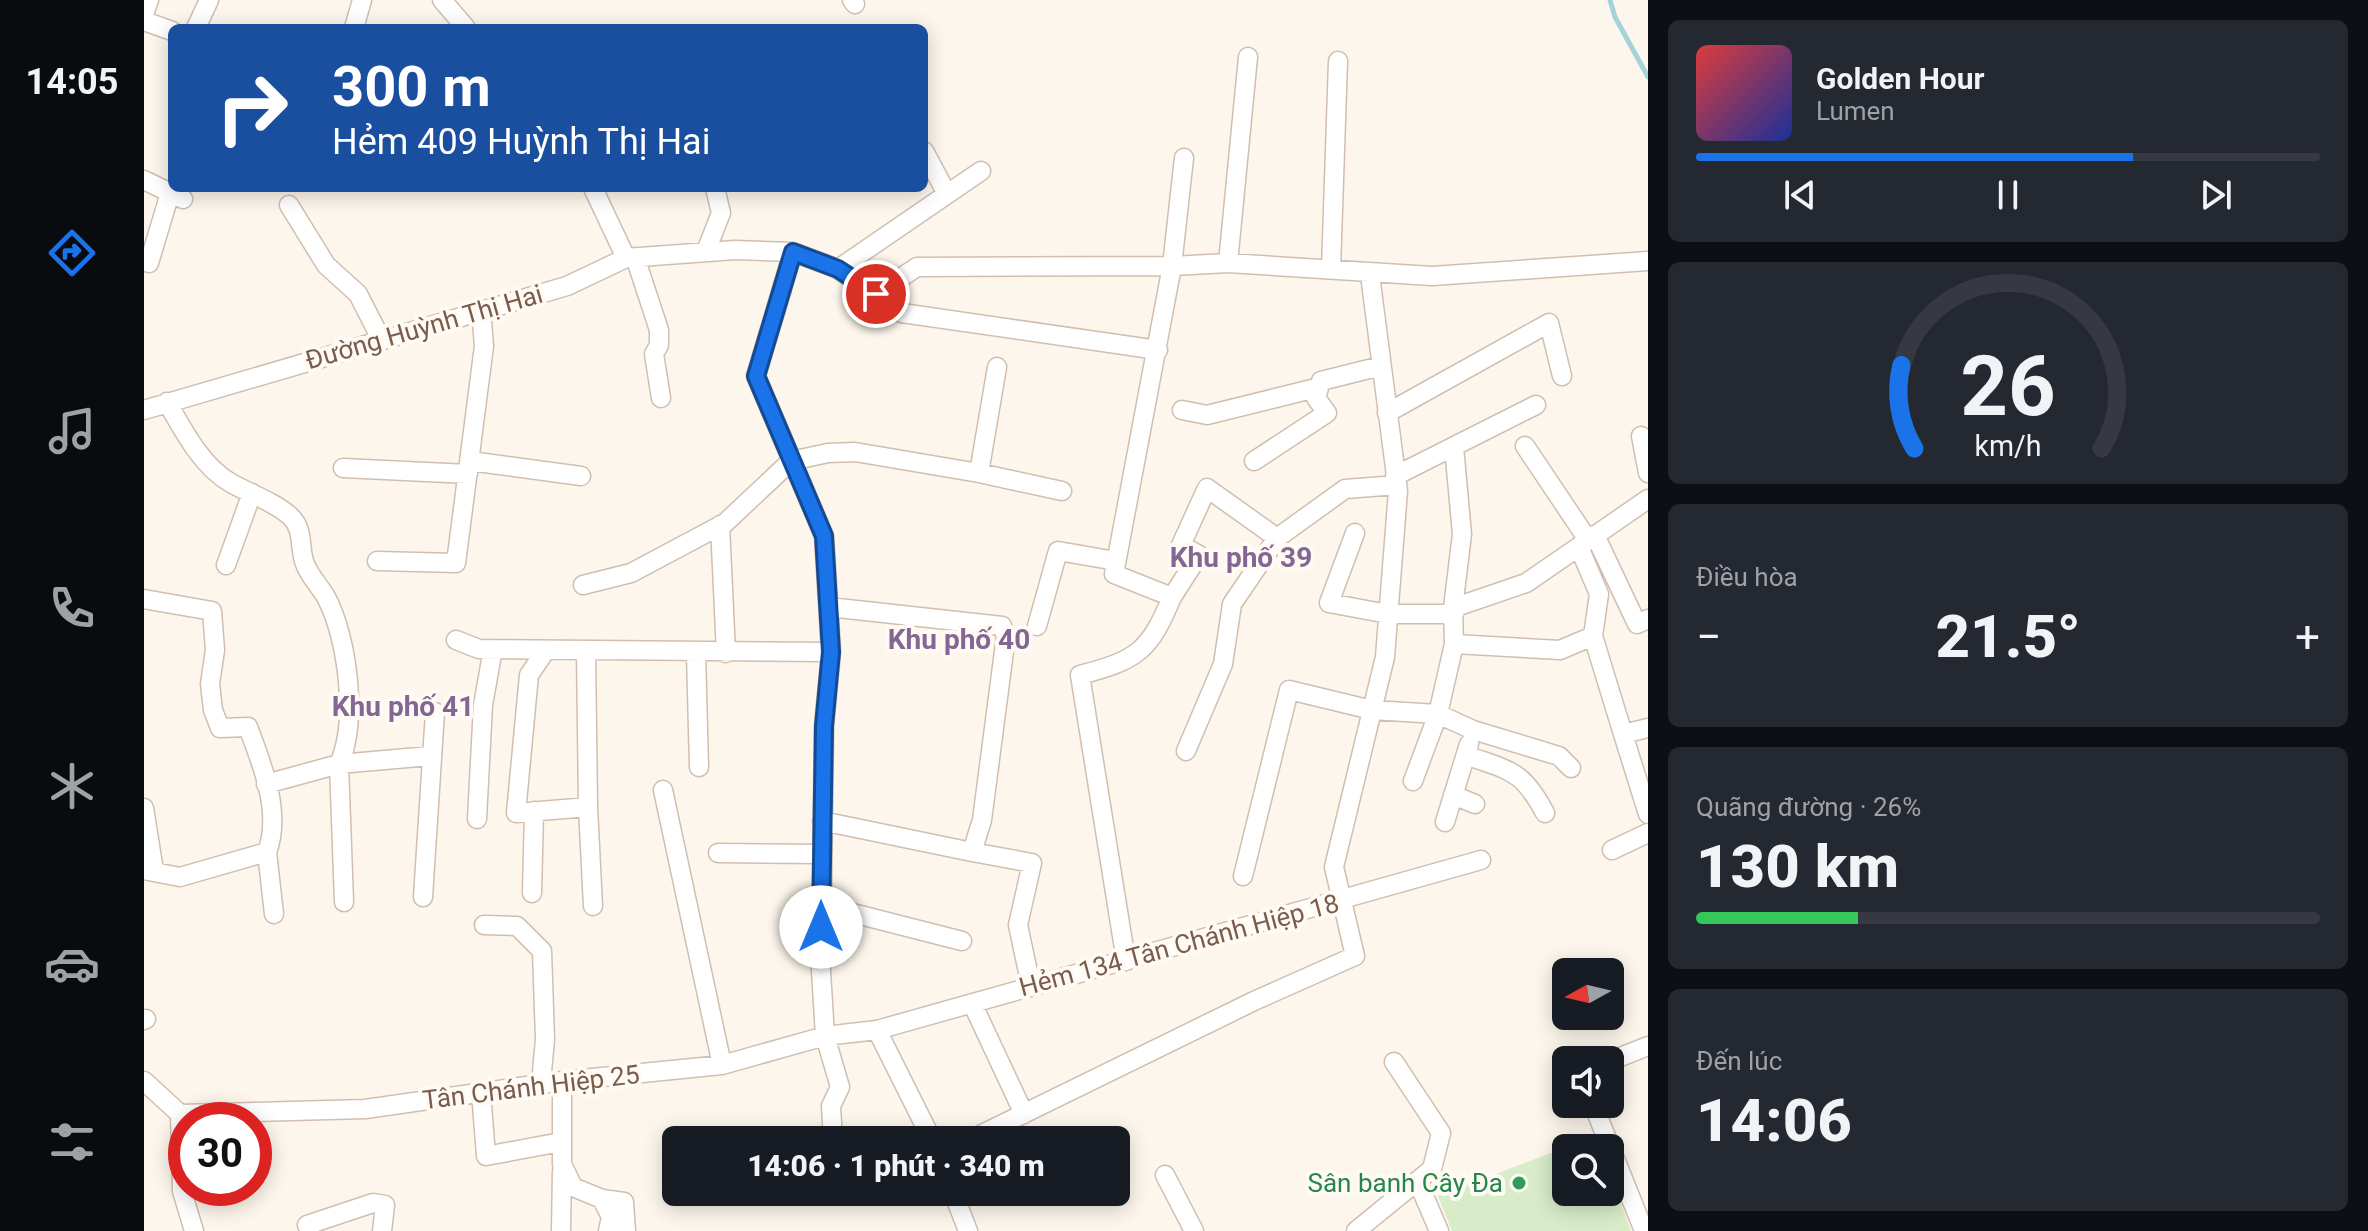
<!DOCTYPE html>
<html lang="vi">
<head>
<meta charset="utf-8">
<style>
  :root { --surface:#171b24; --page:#242831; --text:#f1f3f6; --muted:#9ea1a6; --line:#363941; --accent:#1a73e8 }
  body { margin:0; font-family:Roboto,sans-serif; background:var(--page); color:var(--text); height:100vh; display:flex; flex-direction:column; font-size:30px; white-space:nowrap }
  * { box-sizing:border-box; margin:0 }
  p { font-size:26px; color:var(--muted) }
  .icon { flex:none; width:44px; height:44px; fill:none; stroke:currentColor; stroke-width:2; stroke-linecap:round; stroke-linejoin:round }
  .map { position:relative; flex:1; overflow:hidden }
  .details { display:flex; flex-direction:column; gap:20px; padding:20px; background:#0d0f14; width:720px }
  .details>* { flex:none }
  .top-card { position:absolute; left:24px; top:24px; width:760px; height:168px; border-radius:12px; box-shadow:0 4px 20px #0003; background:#1a4fa0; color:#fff; overflow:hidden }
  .needle { width:52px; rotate:262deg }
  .tools { position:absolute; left:1408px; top:958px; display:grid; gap:16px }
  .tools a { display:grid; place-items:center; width:72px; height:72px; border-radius:12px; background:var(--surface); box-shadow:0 4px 20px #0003; font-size:40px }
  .speed { position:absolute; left:24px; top:1102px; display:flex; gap:16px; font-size:40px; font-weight:700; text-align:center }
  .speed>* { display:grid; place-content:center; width:104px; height:104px; border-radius:50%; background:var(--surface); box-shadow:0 4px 20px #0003; line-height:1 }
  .speed .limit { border:12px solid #d22; background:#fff; color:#111 }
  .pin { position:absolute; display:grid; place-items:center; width:68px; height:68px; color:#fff; margin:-34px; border:4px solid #fff; border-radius:50%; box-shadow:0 2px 8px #0007 }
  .me { position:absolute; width:88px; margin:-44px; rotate:0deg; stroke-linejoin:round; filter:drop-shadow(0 0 6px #0008) }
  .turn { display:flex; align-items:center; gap:28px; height:168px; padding:0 32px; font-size:36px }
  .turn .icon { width:104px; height:104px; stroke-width:2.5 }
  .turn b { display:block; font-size:56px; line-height:68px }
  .big { font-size:60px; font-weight:800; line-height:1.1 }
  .details .tile { flex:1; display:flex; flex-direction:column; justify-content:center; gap:12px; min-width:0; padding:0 28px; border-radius:12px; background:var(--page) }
  .details .dial { align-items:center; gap:0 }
  .dial svg { height:208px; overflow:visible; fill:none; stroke:var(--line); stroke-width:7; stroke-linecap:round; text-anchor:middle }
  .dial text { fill:var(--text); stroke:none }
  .song { display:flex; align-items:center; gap:24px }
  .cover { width:96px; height:96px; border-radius:12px; background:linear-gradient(135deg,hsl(0 70% 55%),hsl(230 70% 35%)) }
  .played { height:8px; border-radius:4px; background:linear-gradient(90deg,var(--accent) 70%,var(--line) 70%) }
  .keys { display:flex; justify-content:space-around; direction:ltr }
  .heat { display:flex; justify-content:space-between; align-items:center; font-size:44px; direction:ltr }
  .charge { height:12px; border-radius:6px; background:linear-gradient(90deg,#34c759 26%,var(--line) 0) }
  .trip { position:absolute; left:518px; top:1126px; width:468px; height:80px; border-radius:12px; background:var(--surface); box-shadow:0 4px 20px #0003; font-weight:800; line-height:80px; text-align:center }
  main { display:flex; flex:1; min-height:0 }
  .tab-bar { display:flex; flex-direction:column; width:144px; justify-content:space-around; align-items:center; background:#090b0e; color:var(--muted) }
  .tab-bar .icon { width:56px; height:56px }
  .tab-bar .selected { color:var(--accent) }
  .tab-bar b { font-size:36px; color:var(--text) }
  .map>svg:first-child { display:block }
</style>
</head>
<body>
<main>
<nav class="tab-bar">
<b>14:05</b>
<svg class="icon selected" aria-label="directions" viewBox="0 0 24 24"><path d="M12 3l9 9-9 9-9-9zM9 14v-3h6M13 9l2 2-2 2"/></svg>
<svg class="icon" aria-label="music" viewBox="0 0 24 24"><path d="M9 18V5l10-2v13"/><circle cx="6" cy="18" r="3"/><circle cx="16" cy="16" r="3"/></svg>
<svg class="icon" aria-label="phone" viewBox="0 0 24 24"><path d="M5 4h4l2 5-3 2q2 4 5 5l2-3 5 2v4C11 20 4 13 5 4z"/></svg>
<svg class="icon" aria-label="climate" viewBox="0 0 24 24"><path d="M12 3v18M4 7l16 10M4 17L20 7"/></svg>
<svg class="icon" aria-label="car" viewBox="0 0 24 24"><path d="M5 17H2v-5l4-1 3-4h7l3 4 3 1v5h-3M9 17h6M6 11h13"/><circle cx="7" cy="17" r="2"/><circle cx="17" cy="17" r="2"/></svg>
<svg class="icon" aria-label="filters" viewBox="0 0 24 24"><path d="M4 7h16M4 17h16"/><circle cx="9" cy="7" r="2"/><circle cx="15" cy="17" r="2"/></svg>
</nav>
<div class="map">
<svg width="1504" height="1231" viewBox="0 0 1504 1231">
  <rect width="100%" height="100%" fill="#fdf6ec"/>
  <path fill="#d8ecc9" d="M1452 1136 1456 1148H1422V1192H1466V1174L1487 1231H1308L1294 1196Z"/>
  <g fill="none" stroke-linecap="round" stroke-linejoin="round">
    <path stroke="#a5d3da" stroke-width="5" d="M1466 0 1471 17 1504 77"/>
    <defs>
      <path id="minor" d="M298 0 322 28
        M708 0 711 4
        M0 14 5 0
        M0 21 28 31
        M52 28 65 0
        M210 28 218 0
        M780 151 803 194
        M0 180 39 199
        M449 188 482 258
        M145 205 182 265 214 294 237 339
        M562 251 577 213 571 188
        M649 252 612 376 680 536 687 652 680 726 677 971 681 1036 696 1087 687 1106 689 1140
        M491 257 515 330V345L510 354 517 398
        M5 263 26 193
        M1084 263 1104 57
        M694 269 837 171
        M1187 269 1194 61
        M732 294 773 267 1028 266 1040 158
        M23 402C39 430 58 467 87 483 106 494 129 501 146 516 160 529 155 545 160 561 164 575 175 585 182 597 204 638 214 722 195 764L200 902
        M0 410 423 286 482 258 591 250 649 252 694 269 758 313 1014 350
        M1038 410 1063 415 1172 388
        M1243 413 1405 323 1418 376
        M1497 436 1504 473
        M1381 446 1444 540
        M326 461 437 476
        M1110 461 1183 413 1172 398 1177 381 1237 366
        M199 468 324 474
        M835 473 853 367
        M1251 476 1392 405
        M576 525 582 653
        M1211 533 1185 603 1244 614H1310
        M1451 535 1493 624 1504 619
        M1435 547 1455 594 1449 636 1479 734
        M233 561 312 563 340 346 337 309
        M82 565 108 493
        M439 585 487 573 581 523 647 461 684 453 711 452 835 473 918 491
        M1028 597 1055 555 1037 545 1063 488 1133 538
        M0 599 68 611 71 650 66 684 69 710 76 728 104 727C118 764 138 813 123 852L36 877 0 870
        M685 607 858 626 862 636 838 820 828 852 888 863 874 925 887 986
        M1309 608 1382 583 1504 499
        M893 626 914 551 972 561
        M312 640 335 649 687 652
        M1310 644 1416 650 1449 636
        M402 650 385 675 372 813 444 807
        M442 651 444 807 449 906
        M552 653 555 767
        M1504 728 1479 734 1504 814
        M1042 751 1079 664 1088 604 1133 538 1201 489 1253 485
        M1322 755C1365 771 1378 769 1401 813
        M1269 781 1294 714 1310 644 1309 608 1318 534 1310 447
        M122 784 195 764 286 756
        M519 790 578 1065
        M1309 795 1331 804
        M0 808 10 871
        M333 819 339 705 349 649
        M678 821 828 852
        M1301 822 1325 744
        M1468 850 1504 833
        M123 852 130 914
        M574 853 677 854
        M1099 876 1145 690 1228 710 1294 714 1329 730 1415 756 1427 768
        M388 893 390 811
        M279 897 291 712
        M677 905 818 941
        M340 925 373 926 398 951 401 1039 397 1083
        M982 961 936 675C993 660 1005 652 1028 597L970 574 1028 266 1084 263 1288 276 1504 261
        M828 1003 880 1114
        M0 1020 2 1019
        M733 1030 788 1140
        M1466 1061 1504 1046
        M0 1081 36 1114 38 1191 50 1231
        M418 1081V1164L429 1187 458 1199 467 1217 464 1231
        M337 1092 342 1156 417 1142
        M1449 1104 1500 1231
        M36 1114 221 1109 418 1081 578 1065 681 1036 733 1030 1337 860
        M826 1140 1110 1001 1211 956 1190 867 1241 657 1254 491 1226 275
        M1021 1175 1050 1231
        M1274 1182 1295 1231
        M809 1192 824 1231
        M458 1199 480 1202 482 1231
        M163 1225 229 1203 241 1205 238 1231
        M417 1231 418 1171
        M1212 1231 1288 1169 1297 1133 1250 1062"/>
    </defs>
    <use href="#minor" stroke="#d1beb0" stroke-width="21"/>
    <use href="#minor" stroke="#fff" stroke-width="18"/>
  </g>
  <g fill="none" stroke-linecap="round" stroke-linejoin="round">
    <defs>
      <path id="route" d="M677 927 680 726 687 652 680 536 612 376 649 252 694 269 732 294"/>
    </defs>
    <use href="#route" stroke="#114b97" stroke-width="20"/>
    <use href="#route" stroke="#1a73e8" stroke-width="14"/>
  </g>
  <circle fill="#2e9e5b" stroke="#fffaf3" stroke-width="3" cx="1375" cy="1183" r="8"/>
  <g text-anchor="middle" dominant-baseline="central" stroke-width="8" stroke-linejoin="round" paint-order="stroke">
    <g font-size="26" fill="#7a5c4d" stroke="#fffaf3">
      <text transform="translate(280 327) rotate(-16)">Đường Huỳnh Thị Hai</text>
      <text transform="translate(1035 945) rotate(-15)">Hẻm 134 Tân Chánh Hiệp 18</text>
      <text transform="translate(387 1087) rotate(-7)">Tân Chánh Hiệp 25</text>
    </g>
    <g font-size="26" fill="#27864d" stroke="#fffaf3" text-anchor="end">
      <text x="1359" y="1183">Sân banh Cây Đa</text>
    </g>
    <g font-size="28" font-weight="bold" fill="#846695" stroke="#fffaf3">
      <text x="1097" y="557">Khu phố 39</text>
      <text x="815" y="639">Khu phố 40</text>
      <text x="259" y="706">Khu phố 41</text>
    </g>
  </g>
</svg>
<div class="tools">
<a><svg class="needle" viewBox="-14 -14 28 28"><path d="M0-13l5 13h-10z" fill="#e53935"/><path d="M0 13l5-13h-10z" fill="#9ea1a6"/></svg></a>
<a><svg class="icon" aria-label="sound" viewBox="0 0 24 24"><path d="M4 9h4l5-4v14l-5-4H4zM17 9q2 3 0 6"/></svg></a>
<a><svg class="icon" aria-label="search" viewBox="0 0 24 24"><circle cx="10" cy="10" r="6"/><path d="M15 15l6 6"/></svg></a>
</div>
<div class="speed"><div class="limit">30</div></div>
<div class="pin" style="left:732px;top:294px;background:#d93025"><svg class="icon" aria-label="arrive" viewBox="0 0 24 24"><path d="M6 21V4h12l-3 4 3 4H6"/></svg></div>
<svg class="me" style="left:677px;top:927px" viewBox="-20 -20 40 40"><circle r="19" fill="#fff"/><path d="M0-13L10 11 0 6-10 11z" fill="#1a73e8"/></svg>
<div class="trip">14:06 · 1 phút · 340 m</div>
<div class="top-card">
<div class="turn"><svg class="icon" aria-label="right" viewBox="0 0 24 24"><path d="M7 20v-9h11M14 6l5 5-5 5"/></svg><div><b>300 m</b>Hẻm 409 Huỳnh Thị Hai</div></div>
</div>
</div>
<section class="details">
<div class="tile">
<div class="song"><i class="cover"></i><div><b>Golden Hour</b><p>Lumen</p></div></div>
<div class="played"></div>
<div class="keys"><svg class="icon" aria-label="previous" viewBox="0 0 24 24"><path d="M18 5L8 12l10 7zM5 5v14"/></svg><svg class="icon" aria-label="pause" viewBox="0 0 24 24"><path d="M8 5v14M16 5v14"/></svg><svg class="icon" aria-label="next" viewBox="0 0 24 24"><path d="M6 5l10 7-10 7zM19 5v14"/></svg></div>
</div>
<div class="tile dial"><svg viewBox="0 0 100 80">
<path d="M14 69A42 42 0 1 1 86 69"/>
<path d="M14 69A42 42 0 0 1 9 37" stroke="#1a73e8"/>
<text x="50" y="56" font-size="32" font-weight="700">26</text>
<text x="50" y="72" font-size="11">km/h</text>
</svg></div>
<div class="tile"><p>Điều hòa</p>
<div class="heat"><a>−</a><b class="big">21.5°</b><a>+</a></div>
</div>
<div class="tile"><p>Quãng đường · 26%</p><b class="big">130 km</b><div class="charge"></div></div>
<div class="tile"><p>Đến lúc</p><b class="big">14:06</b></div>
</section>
</main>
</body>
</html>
